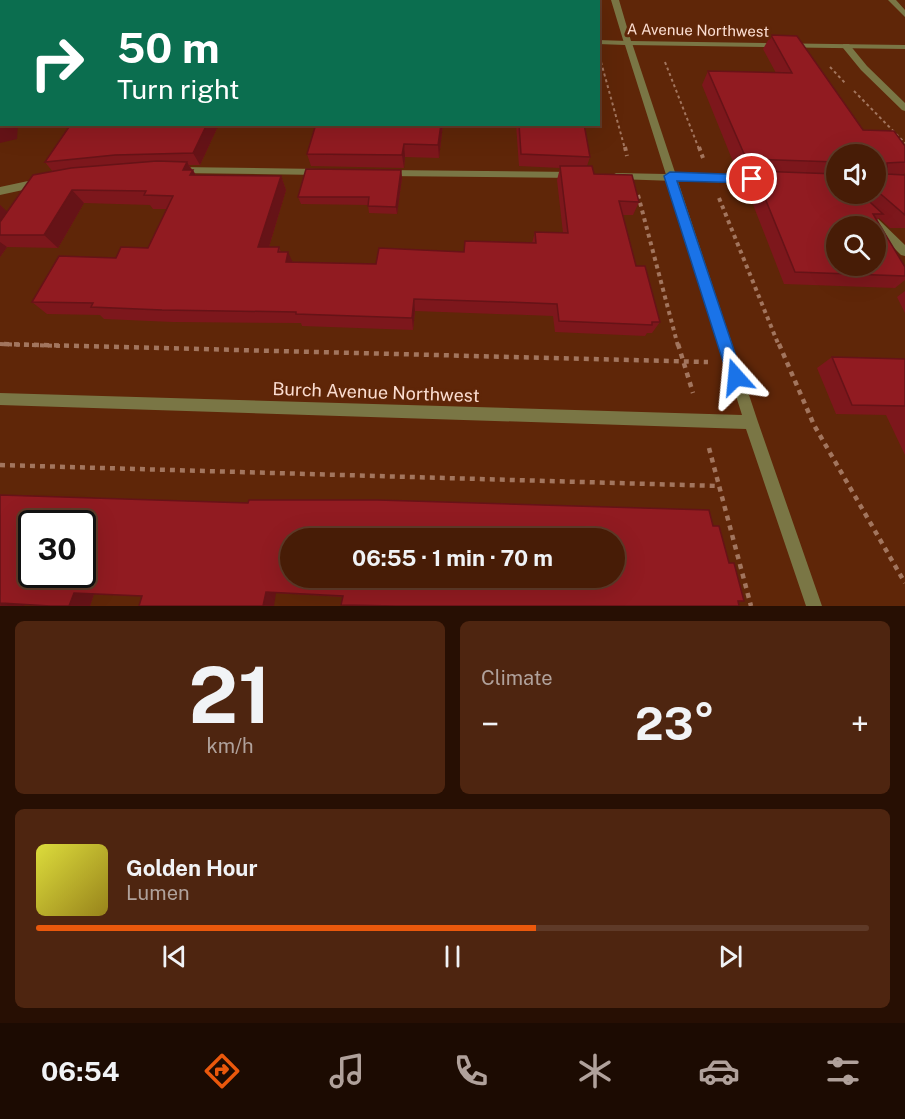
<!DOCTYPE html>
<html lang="en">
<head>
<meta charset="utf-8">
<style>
  :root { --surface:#471c06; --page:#4e2510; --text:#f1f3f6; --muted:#b0a19b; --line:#5f3a28; --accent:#ea580c }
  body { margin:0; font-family:"Public Sans",sans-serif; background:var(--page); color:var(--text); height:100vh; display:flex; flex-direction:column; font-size:22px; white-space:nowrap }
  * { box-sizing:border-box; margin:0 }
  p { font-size:20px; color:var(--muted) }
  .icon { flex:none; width:33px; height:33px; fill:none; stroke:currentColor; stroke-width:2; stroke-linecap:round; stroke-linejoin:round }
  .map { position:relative; height:606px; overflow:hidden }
  .sheet { display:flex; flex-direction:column; gap:15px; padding:15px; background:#270f03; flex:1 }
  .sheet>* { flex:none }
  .hud { position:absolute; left:0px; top:0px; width:600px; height:126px; box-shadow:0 6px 24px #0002,0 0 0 2px var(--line); background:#0b6e4f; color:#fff; overflow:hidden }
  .buttons { position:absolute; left:826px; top:144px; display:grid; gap:12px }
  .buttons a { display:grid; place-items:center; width:60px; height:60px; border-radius:50%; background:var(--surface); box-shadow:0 6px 24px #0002,0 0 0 2px var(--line); font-size:30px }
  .speed { position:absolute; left:18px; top:510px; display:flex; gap:12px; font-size:30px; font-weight:700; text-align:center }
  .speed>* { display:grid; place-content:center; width:78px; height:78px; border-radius:50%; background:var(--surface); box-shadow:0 6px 24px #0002,0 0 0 2px var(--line); line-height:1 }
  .speed .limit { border:3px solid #111; border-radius:9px; background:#fff; color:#111 }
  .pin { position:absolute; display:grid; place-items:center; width:51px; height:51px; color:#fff; margin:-26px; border:3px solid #fff; border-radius:50%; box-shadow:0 2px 6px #0007 }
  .me { position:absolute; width:66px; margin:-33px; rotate:342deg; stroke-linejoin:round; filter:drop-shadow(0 0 4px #0008) }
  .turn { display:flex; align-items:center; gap:21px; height:126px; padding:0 18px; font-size:27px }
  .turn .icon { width:78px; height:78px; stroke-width:2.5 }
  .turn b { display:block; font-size:42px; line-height:51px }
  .big { font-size:45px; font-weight:700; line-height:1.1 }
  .sheet .widget { flex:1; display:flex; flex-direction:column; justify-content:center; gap:9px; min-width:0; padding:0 21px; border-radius:9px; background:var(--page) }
  .sheet .dial { align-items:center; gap:0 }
  .dial b { font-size:78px; line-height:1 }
  .song { display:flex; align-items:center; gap:18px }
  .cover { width:72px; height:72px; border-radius:9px; background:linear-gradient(135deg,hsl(60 70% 55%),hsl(50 70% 35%)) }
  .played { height:6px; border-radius:3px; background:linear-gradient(90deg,var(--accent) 60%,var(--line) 60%) }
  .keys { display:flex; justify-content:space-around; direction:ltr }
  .heat { display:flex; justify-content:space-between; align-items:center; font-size:33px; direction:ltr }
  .sheet .tiles { flex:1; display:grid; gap:15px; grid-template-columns:1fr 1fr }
  .widget:last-child { grid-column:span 2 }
  .trip { position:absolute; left:280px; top:528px; width:345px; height:60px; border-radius:30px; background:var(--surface); box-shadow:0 6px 24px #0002,0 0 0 2px var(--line); font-weight:700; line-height:60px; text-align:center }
  .tab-bar { display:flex; height:96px; justify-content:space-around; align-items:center; background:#1c0b02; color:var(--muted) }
  .tab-bar .icon { width:42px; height:42px }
  .tab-bar .on { color:var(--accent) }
  .tab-bar b { font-size:27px; color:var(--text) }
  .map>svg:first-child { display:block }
</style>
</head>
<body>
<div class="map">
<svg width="905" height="606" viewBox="0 0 905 606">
  <rect width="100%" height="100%" fill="#5f2608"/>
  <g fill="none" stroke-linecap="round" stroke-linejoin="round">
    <path stroke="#a2755e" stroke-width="2" stroke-dasharray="3 3" stroke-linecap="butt" d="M176 2 178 0
      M601 62 625 149
      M665 62 699 149
      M830 67 846 84
      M854 91 905 143"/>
    <path stroke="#a2755e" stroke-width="4" stroke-dasharray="4 4" stroke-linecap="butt" d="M625 147 627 156
      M699 147 703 158
      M638 195 678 346
      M719 198 779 346
      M0 344 63 346"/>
    <path stroke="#a2755e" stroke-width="4.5" stroke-dasharray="5 5" stroke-linecap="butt" d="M4 344 708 362
      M678 344 693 393
      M779 344 814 425 905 583
      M709 448 751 606
      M0 465 719 486"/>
    <path fill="#7a7645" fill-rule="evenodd" d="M888 0H896L905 10V17Z
      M178 167 320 169 325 172 320 175 178 173 173 170Z
      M385 170 575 172 580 175 575 178 385 176 380 173Z
      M616 173 764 176 769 180 764 184 616 179 611 176Z
      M42 178 46 179V185L0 195V187Z
      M871 215 875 216 905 245V256L901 255 876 230V226H872L866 219 867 216Z"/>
    <path fill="#7a7645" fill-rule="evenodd" d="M204 0H212V2H204Z
      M598 40 628 41 632 43 758 422 822 606H806L746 429 0 405V393L742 415 625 45 598 44Z
      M843 44H849L867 66 905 103V111L902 110 861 70 843 48Z
      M0 56H2L0 61Z"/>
    <path fill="#7a7645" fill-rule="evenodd" d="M611 0H619L631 41 905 45V49L628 45 624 43Z"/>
  </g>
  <path fill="#7d171c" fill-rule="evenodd" d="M771 35 863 130 905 146V173L904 174 905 175V228H890L879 218 877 220 905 267V280L895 288 784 284 745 184 752 173H740L736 169 702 85 708 71 776 73 763 49ZM837 154H876V194H837Z
    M219 124 200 165H189L196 175 281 176 286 190 269 247H279L281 252 293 262 376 264 464 252 532 243 535 232 563 233 557 180 560 168 519 166 516 124H584L590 157 587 166 594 174 639 202 633 215H623L636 266 660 322 652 333H647L645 336 555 332 553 316 415 311 413 330 302 326 301 323 173 322 104 319 100 315 47 314 32 302 116 258 148 248 167 209H153L150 205 84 203 58 248 7 247 0 257V205L7 212 53 172 45 162Z
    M443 124 439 158 405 157 404 168 311 166 307 154Z
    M401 170 402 178 397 214 369 213 368 205 301 204 298 197Z
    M905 291V313L897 297Z
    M832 357 905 359V455L886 415 836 414 817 368Z
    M0 495 713 526 744 601 738 602 739 606H359L341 605 342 597 276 593 142 596 94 594 90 606H50L25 604 24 606H0Z"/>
  <path fill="#661317" d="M58 0H141L133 2H50Z
    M0 10H2V26L0 27Z
    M6 124H18L17 139 0 143V127Z
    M207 124H219L200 165 193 153Z
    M441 124H443L439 158 438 145Z
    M404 144 405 157 404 168 402 155Z
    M187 162 192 171 193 170 200 184 183 170Z
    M401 170 402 178 397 214 396 207Z
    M281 176 286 190 265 260 258 247Z
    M72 190 84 203 58 248 44 235Z
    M0 205 13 217 0 235Z
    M0 242 7 247 0 257Z
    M288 252 294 265 286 262Z
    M414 299 415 311 413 330 412 318Z
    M266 592 276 593 274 606H263Z
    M74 593 94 594 90 606H69Z
    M1 603 25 604 24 606H0Z"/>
  <path fill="#911b21" stroke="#661317" stroke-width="1.5" fill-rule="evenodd" d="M0 0H58L50 2H2V10H0Z
    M771 35 797 36 863 130 894 131 905 146V162L887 163V174L905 175V215L876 190V154H837V162L749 159 745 156 708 71 792 73Z
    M2 82V124H6V126L0 127V83Z
    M71 124H207L193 153 115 155 45 162Z
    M316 124H441L438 145 404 144 402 155 307 154Z
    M519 124H584L590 157 521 154Z
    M157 161 187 162 183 170H193L190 175 281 176 258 247H279L278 252H288L286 262 376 264 379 248 464 252 465 241 536 243 535 232 568 233 560 166H592L594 174 632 175 639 202 619 201 636 266H645L660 322H652V325L559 321 557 304 505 302 414 299 412 318 296 314V312L162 310 91 307 93 303 32 302 59 256 116 258 121 247 148 248 173 196 144 195 146 191 72 190 44 235H0V222L33 175 71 168Z
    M306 169 401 170 396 207 368 206 369 197H298Z
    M754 171 837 174V194H861L883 214H873L905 267V276L795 272ZM837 226H876V266H837Z
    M832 357 905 359V406L852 405Z
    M0 495 248 503 249 500H378L709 510 713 526H719L729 563H734L744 601H738L739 606H396L341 605 343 596 266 592 263 606H139L142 596 74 593 69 606H50L1 603 0 604ZM32 524H82V574H32ZM291 538H615V578H291Z"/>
  <path fill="#1a73e8" stroke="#114b97" stroke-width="1.5" d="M670 172 752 175 757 179 752 183 677 181 743 377 741 382 736 384 731 382 728 377 664 176Z"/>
  <g text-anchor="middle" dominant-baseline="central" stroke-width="6" stroke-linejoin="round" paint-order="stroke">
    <g font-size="15" fill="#fbddd1" stroke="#5f2608">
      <text transform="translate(698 30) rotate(1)">A Avenue Northwest</text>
    </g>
    <g font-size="18" fill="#fbddd1" stroke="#5f2608">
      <text transform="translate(376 392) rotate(2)">Burch Avenue Northwest</text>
    </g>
  </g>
</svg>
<div class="buttons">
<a><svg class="icon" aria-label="sound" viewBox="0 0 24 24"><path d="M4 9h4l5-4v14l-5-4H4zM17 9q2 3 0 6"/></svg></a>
<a><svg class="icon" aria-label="search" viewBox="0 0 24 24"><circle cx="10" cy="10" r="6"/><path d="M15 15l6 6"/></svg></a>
</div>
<div class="speed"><div class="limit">30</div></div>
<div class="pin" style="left:752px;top:179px;background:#d93025"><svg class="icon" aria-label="arrive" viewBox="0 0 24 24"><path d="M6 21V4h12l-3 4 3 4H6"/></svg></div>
<svg class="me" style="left:736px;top:377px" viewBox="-20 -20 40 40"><path d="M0-17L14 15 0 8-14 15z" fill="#1a73e8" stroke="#fff" stroke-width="4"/></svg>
<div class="trip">06:55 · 1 min · 70 m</div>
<div class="hud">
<div class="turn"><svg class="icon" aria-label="right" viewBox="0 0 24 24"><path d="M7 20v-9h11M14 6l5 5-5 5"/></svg><div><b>50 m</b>Turn right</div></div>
</div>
</div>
<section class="sheet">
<div class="tiles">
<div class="widget dial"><b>21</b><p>km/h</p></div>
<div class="widget"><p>Climate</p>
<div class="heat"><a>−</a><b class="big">23°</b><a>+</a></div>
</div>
<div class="widget">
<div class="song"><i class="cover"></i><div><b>Golden Hour</b><p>Lumen</p></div></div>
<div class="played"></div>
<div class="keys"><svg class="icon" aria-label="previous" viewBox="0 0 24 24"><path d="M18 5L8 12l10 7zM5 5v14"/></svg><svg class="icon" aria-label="pause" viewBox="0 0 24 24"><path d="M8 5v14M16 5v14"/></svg><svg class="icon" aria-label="next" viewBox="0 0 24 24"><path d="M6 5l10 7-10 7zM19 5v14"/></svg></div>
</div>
</div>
</section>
<nav class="tab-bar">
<b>06:54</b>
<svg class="icon on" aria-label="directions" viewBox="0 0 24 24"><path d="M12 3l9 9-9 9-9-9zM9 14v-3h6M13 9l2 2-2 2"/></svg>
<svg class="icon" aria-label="music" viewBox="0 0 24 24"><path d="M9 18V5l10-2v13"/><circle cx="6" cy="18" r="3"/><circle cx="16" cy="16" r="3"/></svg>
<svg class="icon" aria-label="phone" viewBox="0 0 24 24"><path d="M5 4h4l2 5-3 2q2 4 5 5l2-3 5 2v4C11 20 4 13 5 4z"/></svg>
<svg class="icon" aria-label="climate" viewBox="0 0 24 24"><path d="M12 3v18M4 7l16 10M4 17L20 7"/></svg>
<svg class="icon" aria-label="car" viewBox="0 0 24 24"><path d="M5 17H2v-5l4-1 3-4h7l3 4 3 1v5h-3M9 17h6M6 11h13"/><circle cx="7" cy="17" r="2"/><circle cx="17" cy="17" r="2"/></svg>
<svg class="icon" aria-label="filters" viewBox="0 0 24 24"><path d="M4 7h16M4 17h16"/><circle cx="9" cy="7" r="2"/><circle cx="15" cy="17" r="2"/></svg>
</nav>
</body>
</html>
